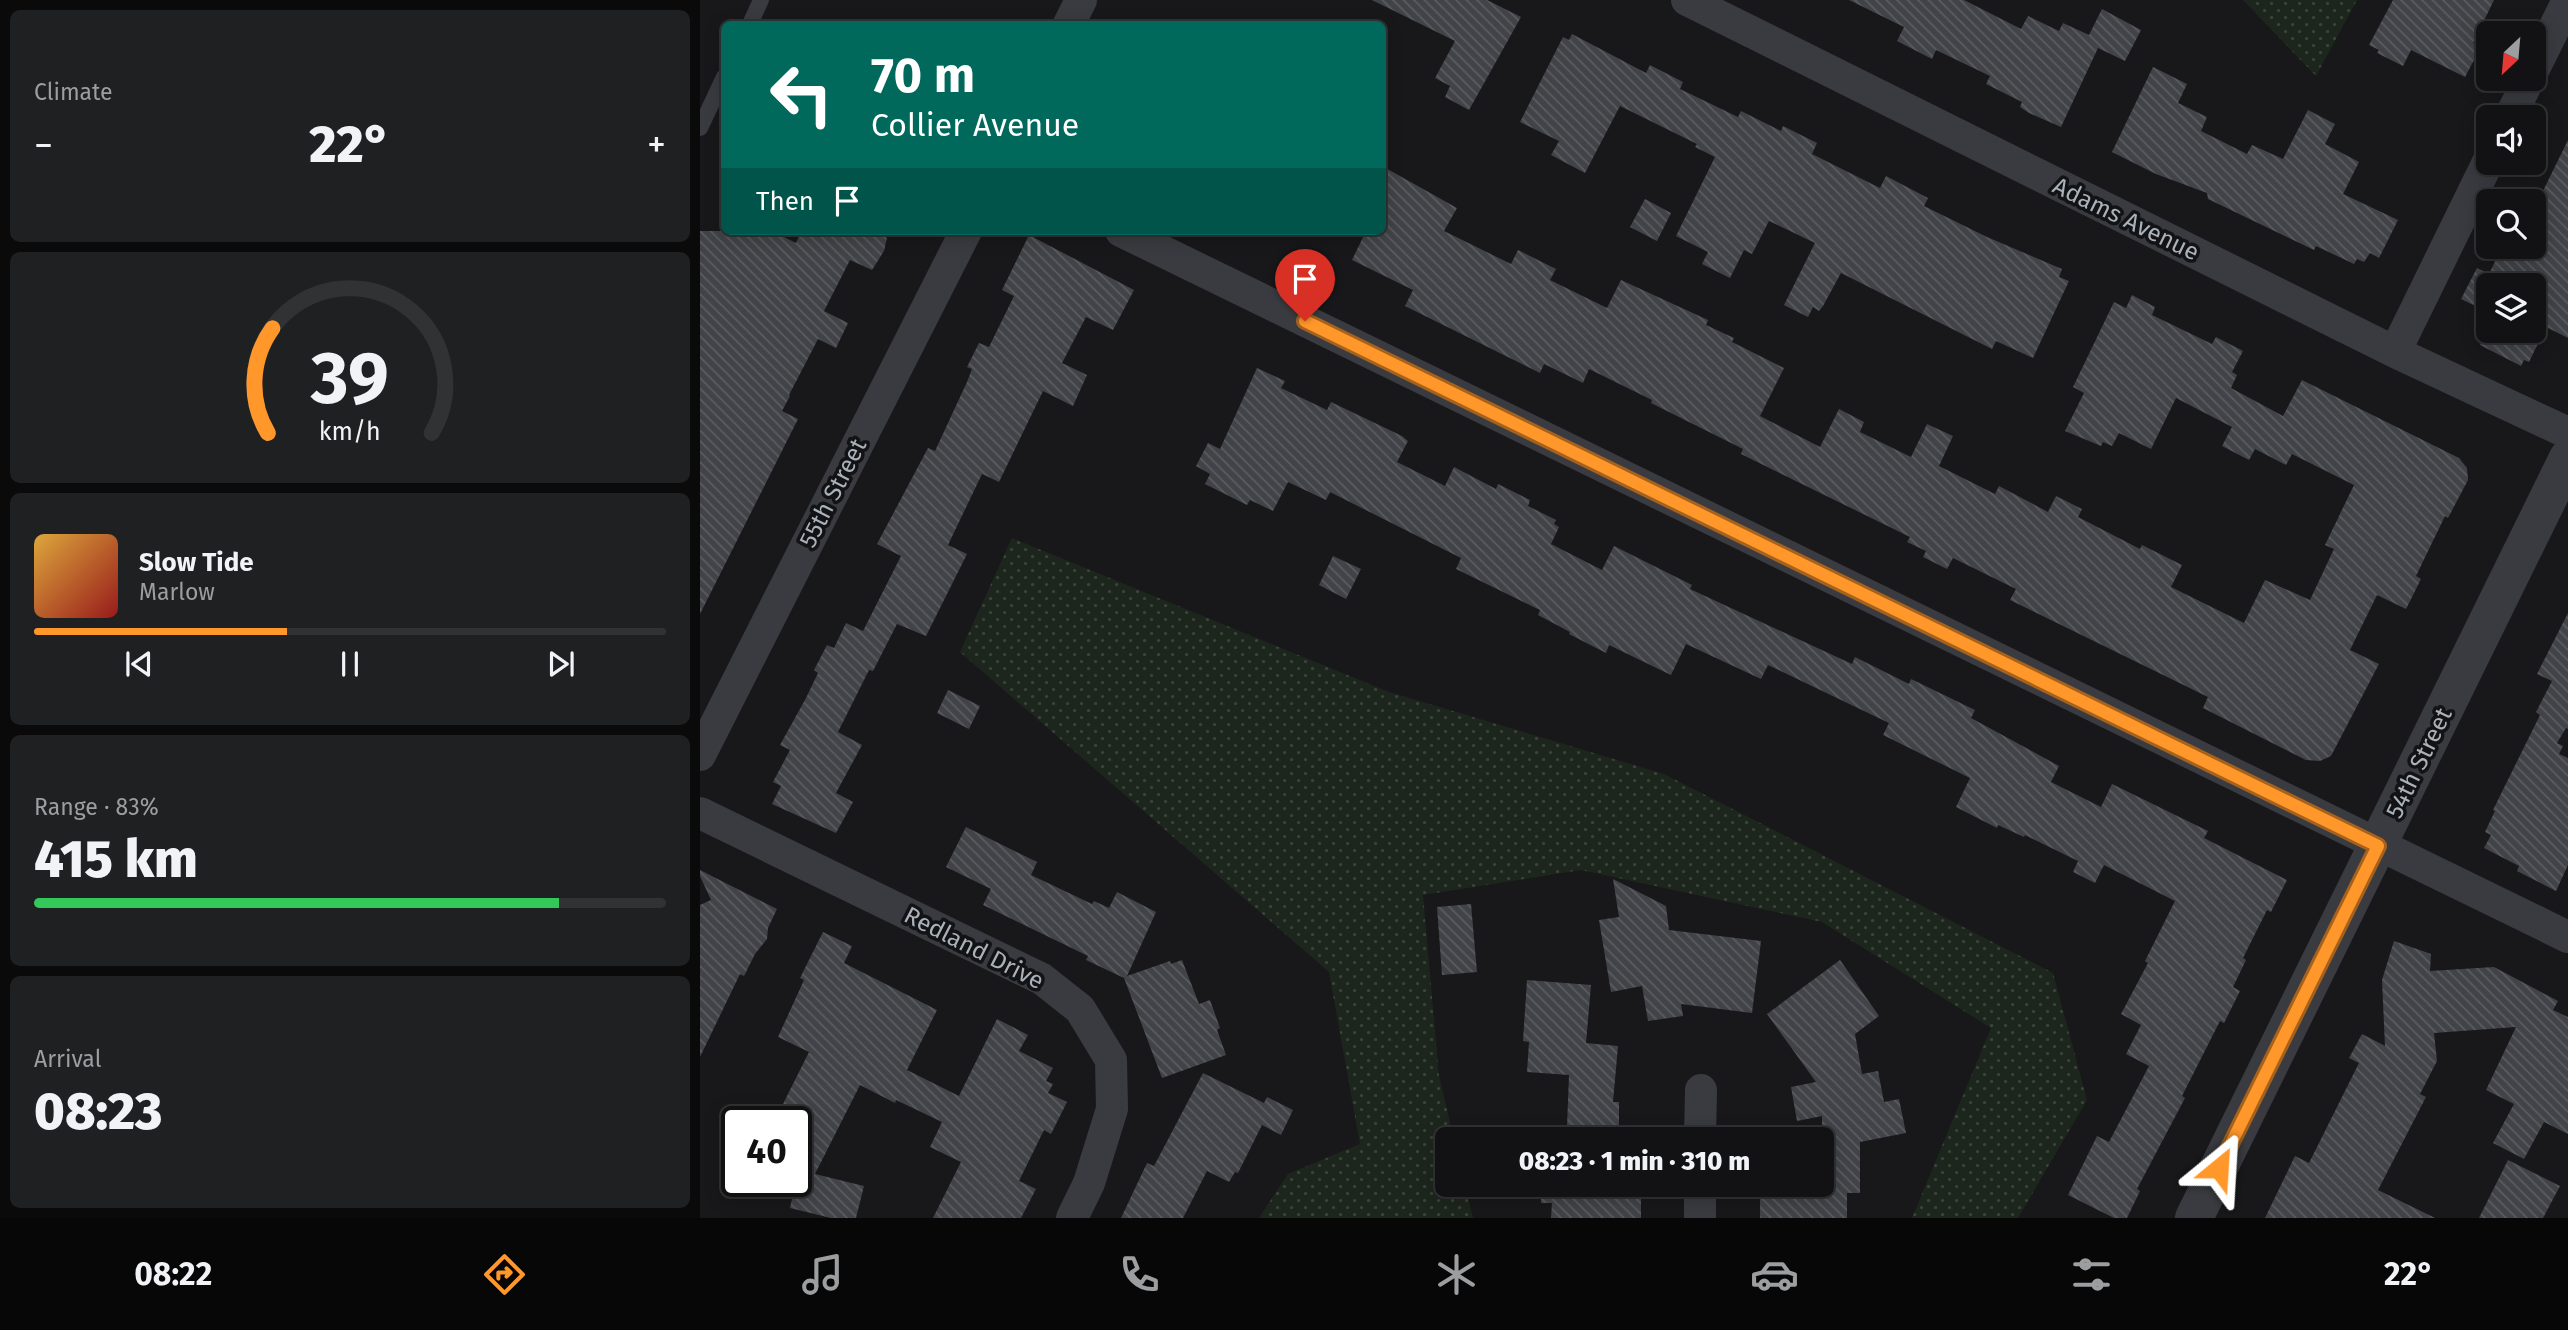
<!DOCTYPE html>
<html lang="en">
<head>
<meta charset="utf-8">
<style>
  :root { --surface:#121214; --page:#1f2022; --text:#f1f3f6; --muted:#9c9ea0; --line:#313234; --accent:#ff972b }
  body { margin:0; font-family:"Fira Sans",sans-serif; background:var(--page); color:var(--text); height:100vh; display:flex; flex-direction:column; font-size:26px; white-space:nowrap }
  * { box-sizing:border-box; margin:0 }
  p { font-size:23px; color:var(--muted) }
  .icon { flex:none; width:38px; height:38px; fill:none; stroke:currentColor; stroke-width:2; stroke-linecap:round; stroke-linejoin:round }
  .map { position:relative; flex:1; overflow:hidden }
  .drawer { display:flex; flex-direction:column; gap:10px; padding:10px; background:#0a0a0b; width:700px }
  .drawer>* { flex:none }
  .banner { position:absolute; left:21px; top:21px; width:665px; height:214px; border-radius:10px; box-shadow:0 4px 18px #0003,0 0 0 2px var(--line); background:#00695c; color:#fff; overflow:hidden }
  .needle { width:46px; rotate:206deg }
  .fabs { position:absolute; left:1776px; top:21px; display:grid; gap:14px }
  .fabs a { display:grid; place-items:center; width:70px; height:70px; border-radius:10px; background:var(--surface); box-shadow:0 4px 18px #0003,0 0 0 2px var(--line); font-size:35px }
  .speed { position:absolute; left:21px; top:1106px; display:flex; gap:14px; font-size:35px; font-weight:700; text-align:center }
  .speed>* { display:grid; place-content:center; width:91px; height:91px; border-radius:50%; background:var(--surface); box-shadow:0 4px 18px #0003,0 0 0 2px var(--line); line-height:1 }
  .speed .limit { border:4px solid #111; border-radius:10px; background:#fff; color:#111 }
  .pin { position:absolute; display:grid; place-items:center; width:60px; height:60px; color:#fff; margin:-72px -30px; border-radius:50% 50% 50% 0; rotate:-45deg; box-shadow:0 0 7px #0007 }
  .pin .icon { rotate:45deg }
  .me { position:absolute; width:77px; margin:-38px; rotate:27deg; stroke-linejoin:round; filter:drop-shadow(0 0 5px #0008) }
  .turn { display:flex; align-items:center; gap:24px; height:147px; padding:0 35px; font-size:32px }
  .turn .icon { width:91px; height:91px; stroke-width:2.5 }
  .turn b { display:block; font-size:49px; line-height:60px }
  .then { display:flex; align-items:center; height:66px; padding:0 35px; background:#0003; gap:14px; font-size:26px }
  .big { font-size:52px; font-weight:800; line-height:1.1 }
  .drawer .widget { flex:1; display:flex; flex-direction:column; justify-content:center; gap:10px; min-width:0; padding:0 24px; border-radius:10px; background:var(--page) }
  .drawer .dial { align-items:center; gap:0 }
  .dial svg { height:182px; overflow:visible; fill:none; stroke:var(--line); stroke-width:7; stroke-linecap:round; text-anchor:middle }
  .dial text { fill:var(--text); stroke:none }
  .song { display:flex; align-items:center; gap:21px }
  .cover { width:84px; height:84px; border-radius:10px; background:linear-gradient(135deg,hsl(40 70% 55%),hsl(0 70% 35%)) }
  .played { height:7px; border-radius:4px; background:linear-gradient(90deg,var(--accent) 40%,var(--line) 40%) }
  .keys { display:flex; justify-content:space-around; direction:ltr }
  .heat { display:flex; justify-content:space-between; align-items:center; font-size:38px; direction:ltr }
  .charge { height:10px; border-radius:5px; background:linear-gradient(90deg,#34c759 83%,var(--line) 0) }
  .trip { position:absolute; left:735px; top:1127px; width:399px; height:70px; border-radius:10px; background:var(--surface); box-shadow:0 4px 18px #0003,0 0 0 2px var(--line); font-weight:800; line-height:70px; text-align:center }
  .dock { display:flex; height:112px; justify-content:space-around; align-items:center; background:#070708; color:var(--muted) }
  .dock .icon { width:49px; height:49px }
  .dock .on { color:var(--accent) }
  .dock b { font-size:32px; color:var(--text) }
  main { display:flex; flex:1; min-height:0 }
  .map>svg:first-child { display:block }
</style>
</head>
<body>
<main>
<section class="drawer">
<div class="widget"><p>Climate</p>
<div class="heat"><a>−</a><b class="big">22°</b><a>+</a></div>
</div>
<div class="widget dial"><svg viewBox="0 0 100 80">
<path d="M14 69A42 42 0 1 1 86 69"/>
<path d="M14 69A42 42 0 0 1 16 23" stroke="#ff972b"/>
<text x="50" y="56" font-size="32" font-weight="700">39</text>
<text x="50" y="72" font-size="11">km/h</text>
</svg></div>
<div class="widget">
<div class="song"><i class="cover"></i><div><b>Slow Tide</b><p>Marlow</p></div></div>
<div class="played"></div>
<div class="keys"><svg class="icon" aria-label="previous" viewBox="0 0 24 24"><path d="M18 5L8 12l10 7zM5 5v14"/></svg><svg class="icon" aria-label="pause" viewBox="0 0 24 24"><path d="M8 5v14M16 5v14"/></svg><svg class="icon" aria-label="next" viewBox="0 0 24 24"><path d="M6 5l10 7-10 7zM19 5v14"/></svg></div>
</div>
<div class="widget"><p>Range · 83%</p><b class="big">415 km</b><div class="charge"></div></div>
<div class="widget"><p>Arrival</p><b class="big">08:23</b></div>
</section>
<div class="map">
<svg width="1868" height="1218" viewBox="0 0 1868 1218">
  <defs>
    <pattern id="green-dots" width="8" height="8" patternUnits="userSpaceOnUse" patternTransform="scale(1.75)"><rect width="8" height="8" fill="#1d261d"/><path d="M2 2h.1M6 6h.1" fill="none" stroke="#3b433c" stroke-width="1.8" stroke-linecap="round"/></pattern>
    <pattern id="building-back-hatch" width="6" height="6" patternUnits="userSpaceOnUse" patternTransform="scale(1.75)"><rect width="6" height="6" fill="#424348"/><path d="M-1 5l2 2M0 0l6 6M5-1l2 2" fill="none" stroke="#5a5c60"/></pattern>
  </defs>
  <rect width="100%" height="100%" fill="#18181a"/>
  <path fill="url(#green-dots)" d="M1543 0H1657L1616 76Z
    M312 538 689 692 964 774 1353 973 1387 1100 1318 1218H1212L1291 1028 1122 922 881 870 723 895 739 1076 754 1139H747V1185H765L773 1218H559L588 1174 660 1144 629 972 260 652Z"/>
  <path fill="url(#building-back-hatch)" fill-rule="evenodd" d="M672 0H787L821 17 769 110 745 97 750 86 735 78 755 41Z
    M1149 0H1264L1321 29 1328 16 1359 31 1363 23 1389 35 1402 9 1441 30 1425 61 1398 48 1361 127 1329 113 1320 107 1322 102 1286 84 1290 76 1236 50 1232 59 1197 41 1204 27Z
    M1693 0H1794L1773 43 1781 47 1765 77 1711 50 1703 66 1677 53 1679 50 1669 45Z
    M872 34 946 73 950 65 983 82 980 89 1038 117 1041 111 1081 131 1083 126 1117 143 1112 154 1180 188 1186 176 1228 198 1224 206 1287 237 1362 269 1359 277 1369 281 1333 358 1296 341 1292 349 1141 273 1123 306 1119 311 1113 307 1108 317 1084 305 1115 243 1069 221 1052 254 1044 250 1030 278 1002 264 1008 252 976 236 1015 157 995 147 997 144 920 106 885 173 851 155 859 141 820 122 863 37 869 40Z
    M1453 67 1487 84 1478 103 1507 117 1501 131 1547 154 1552 145 1583 159 1608 110 1635 124 1625 144 1659 162 1643 194 1698 220 1679 258 1670 253 1664 262 1657 259 1654 264 1616 246 1614 250 1508 199 1507 193 1456 174 1412 152Z
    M1868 140V338L1846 327 1829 362 1824 360 1821 366 1780 345 1788 329 1782 326 1788 312 1761 299 1777 268 1789 274 1802 247H1834V201H1825L1831 190 1841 195ZM1788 285H1834V331H1788Z
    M682 166 757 208 744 231 811 264 818 250 856 269 850 280 907 308 921 280 1008 320 1006 325 1034 338 1032 342 1084 368 1060 416 1120 447 1139 409 1164 422 1160 432 1211 457 1227 424 1253 436 1239 466 1295 494 1299 486 1348 512 1356 496 1382 509 1378 517 1440 549 1442 545 1482 565 1471 587 1544 623 1565 580 1610 600 1634 549 1625 545 1654 485 1592 454 1586 465 1555 449 1549 460 1522 446 1532 427 1476 398 1451 449 1419 433 1412 446 1403 442 1401 446 1365 431 1384 393 1373 387 1414 302 1426 308 1432 295 1455 307 1452 315 1512 344 1516 337 1543 351 1532 372 1537 375 1531 388 1583 416 1602 380 1759 458 1767 468 1768 480 1748 518 1745 516 1716 576 1721 579 1706 609 1677 595 1650 650 1679 664 1631 756 1620 761 1606 760 1503 708 1508 697 1310 600 1316 589 1253 558 1247 569 1223 557 1226 551 1207 542 1210 537 1041 454 1043 449 951 403 952 400 889 369 883 383 844 364 840 373 705 306 713 290 652 260 666 231H682Z
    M945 199 971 213 957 241 930 227Z
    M0 231H72L96 243 99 236 89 231H174L187 238 184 251 172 270 150 260 124 311 148 323 136 348 118 339 89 395 90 396 82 411 98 419 0 614Z
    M329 235 434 290 413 330 386 317 362 363 387 375 373 406 343 391 299 482 282 474 248 545 267 554 226 636 197 624 173 671 169 670 138 732 162 745 136 793 153 802 136 833 72 804 81 786 73 782 90 750 80 745 106 698 118 673 114 670 127 645 134 648 146 623 163 631 201 556 177 544 228 448 235 451 267 382 272 369 267 367 279 343 289 347 314 296 302 290Z
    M557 368 585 381 581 388 627 410 631 402 702 436 708 441 697 462 745 486 754 467 796 489 798 484 830 500 828 506 856 520 854 524 859 527 851 544 902 570 914 546 992 585 990 589 1152 664 1155 657 1209 684 1211 679 1275 710 1271 718 1359 766 1351 782 1401 807 1412 784 1508 831 1504 838 1587 880 1571 912 1567 910 1543 958 1546 960 1533 987 1540 991 1524 1023 1520 1021 1482 1096 1485 1098 1437 1189 1440 1191 1427 1218H1414L1368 1195 1397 1136 1409 1142 1449 1066 1426 1054 1441 1025 1421 1014 1448 963 1445 961 1475 901 1404 865 1395 883 1373 872 1378 861 1325 835 1324 837 1298 825 1297 828 1256 807 1270 778 1183 735 1189 723 1068 665 1061 679 986 644 971 675 909 645 906 653 869 634 870 632 838 615 840 610 756 569 761 558 630 492 626 500 588 482 573 511 550 500 547 505 505 484 510 474 496 466 508 443 520 449Z
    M633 556 661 569 646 599 619 585Z
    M1868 613V729L1866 728 1857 743 1863 746 1859 754 1868 758V865L1856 891 1817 871 1819 866 1784 848 1791 835 1785 832 1795 811 1793 810 1840 715 1836 712 1852 681 1837 674Z
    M248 690 280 706 269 729 237 713Z
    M266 827 337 862 331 875 392 904 394 901 409 908 417 892 456 912 427 976 470 961 471 964 482 960 499 1004 510 1000 520 1028 517 1030 526 1055 462 1078 424 978 386 960 388 956 283 905 291 889 246 867Z
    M0 870 77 909 68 928 67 939 55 954 44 976 40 974 0 1057V905L11 900 0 876Z
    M913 879 966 906 969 930 1061 941 1052 1013 981 1004 983 1016 948 1021 942 986 911 992 899 920 919 917Z
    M771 904 777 972 742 975 737 907Z
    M123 932 152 946 144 963 237 1010 207 1070 259 1096 297 1019 328 1035 319 1051 353 1068 346 1081 353 1084 348 1093 367 1102 351 1134 344 1130 319 1181 336 1189 321 1218H233L261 1162 230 1147 242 1122 196 1100 195 1103 160 1085 115 1174 164 1186 156 1218H131L90 1208 104 1146 96 1142V1122H74L109 1052 78 1037 104 980 100 978Z
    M1694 941 1731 954 1730 971 1794 967 1858 1001 1853 1010 1868 1017V1134L1844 1122 1824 1159 1793 1143 1814 1104 1786 1090 1816 1027 1734 1033 1737 1061 1720 1094 1726 1097 1678 1190 1735 1218H1565L1595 1156 1609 1163 1659 1063 1649 1058 1662 1034 1685 1046 1682 980Z
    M1140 960 1179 1016 1155 1034 1162 1074 1178 1071 1184 1102 1199 1099 1206 1133 1160 1142V1193H1147V1218H1060V1191H1090L1091 1185H1122V1116L1097 1121 1091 1087 1116 1082 1067 1014Z
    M827 980 891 985 886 1043 918 1046 913 1102H919V1127H924L923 1139H843L844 1126 867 1127 869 1075 827 1072 829 1042 823 1041Z
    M503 1073 564 1103 567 1097 593 1110 581 1135 562 1125 538 1173 535 1172 529 1182 507 1171 483 1218H421L447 1163 454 1166Z
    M1808 1160 1860 1186 1843 1218H1779Z
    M841 1185H941V1218H851L852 1203H841Z"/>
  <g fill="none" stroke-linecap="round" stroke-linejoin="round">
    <path stroke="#393b40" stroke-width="16" d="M50 24 61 0
      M0 128 24 77"/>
    <path stroke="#393b40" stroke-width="32" d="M987 0 1695 352 1868 433
      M369 24 381 0
      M1834 69 1868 0
      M1810 117 1829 79
      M421 231 1868 937
      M1695 352 1788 162
      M0 755 266 231
      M0 813 342 979 380 1009 411 1060 412 1109 389 1183 372 1218
      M1000 1139 1001 1090
      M1000 1218V1185"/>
    <path stroke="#393b40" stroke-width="38" d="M1494 1218 1868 458"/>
  </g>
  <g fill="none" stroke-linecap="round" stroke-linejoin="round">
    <defs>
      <path id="route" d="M605 321 1678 846 1519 1168"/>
    </defs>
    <use href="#route" stroke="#a6621c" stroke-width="18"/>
    <use href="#route" stroke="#ff972b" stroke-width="12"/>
  </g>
  <g text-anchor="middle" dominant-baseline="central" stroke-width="7" stroke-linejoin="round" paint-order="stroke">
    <g font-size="24" fill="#a9b2bb" stroke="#131316">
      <text transform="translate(1426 219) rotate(26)">Adams Avenue</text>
      <text transform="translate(133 493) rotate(-63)">55th Street</text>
      <text transform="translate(1719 763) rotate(-64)">54th Street</text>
      <text transform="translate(274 948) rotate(27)">Redland Drive</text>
    </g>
  </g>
</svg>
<div class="fabs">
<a><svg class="needle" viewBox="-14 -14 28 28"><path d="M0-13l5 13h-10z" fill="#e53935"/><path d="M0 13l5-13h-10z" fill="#9c9ea0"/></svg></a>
<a><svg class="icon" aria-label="sound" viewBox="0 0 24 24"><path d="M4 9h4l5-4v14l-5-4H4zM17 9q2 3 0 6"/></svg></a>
<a><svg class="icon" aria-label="search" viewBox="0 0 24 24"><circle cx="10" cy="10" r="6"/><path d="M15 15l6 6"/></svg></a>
<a><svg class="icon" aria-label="layers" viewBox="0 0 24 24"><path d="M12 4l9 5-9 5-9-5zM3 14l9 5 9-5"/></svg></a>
</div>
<div class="speed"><div class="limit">40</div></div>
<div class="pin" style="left:605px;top:321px;background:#d93025"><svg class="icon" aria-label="arrive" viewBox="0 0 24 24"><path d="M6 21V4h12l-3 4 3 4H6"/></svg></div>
<svg class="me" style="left:1519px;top:1168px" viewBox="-20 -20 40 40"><path d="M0-17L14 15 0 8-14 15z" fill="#ff972b" stroke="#fff" stroke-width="4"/></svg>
<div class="trip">08:23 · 1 min · 310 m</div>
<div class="banner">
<div class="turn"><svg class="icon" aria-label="left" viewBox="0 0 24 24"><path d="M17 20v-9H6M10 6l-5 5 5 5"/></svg><div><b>70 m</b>Collier Avenue</div></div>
<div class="then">Then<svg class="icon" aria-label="arrive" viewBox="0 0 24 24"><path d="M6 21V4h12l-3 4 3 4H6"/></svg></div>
</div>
</div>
</main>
<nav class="dock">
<b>08:22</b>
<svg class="icon on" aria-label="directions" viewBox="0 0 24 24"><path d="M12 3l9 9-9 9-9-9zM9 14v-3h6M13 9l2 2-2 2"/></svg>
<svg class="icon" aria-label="music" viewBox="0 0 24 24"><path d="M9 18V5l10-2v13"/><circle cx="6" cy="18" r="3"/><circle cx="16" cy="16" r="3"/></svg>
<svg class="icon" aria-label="phone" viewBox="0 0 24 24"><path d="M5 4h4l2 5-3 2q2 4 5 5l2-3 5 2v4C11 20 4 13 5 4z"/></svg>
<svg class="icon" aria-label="climate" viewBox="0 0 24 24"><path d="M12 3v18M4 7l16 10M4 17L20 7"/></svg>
<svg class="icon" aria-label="car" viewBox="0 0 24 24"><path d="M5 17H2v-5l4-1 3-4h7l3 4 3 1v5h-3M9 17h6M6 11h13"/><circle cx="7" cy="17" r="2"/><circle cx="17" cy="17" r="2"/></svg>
<svg class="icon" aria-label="filters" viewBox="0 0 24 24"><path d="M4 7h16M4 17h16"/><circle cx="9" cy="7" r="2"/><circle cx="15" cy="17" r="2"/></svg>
<b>22°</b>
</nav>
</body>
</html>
